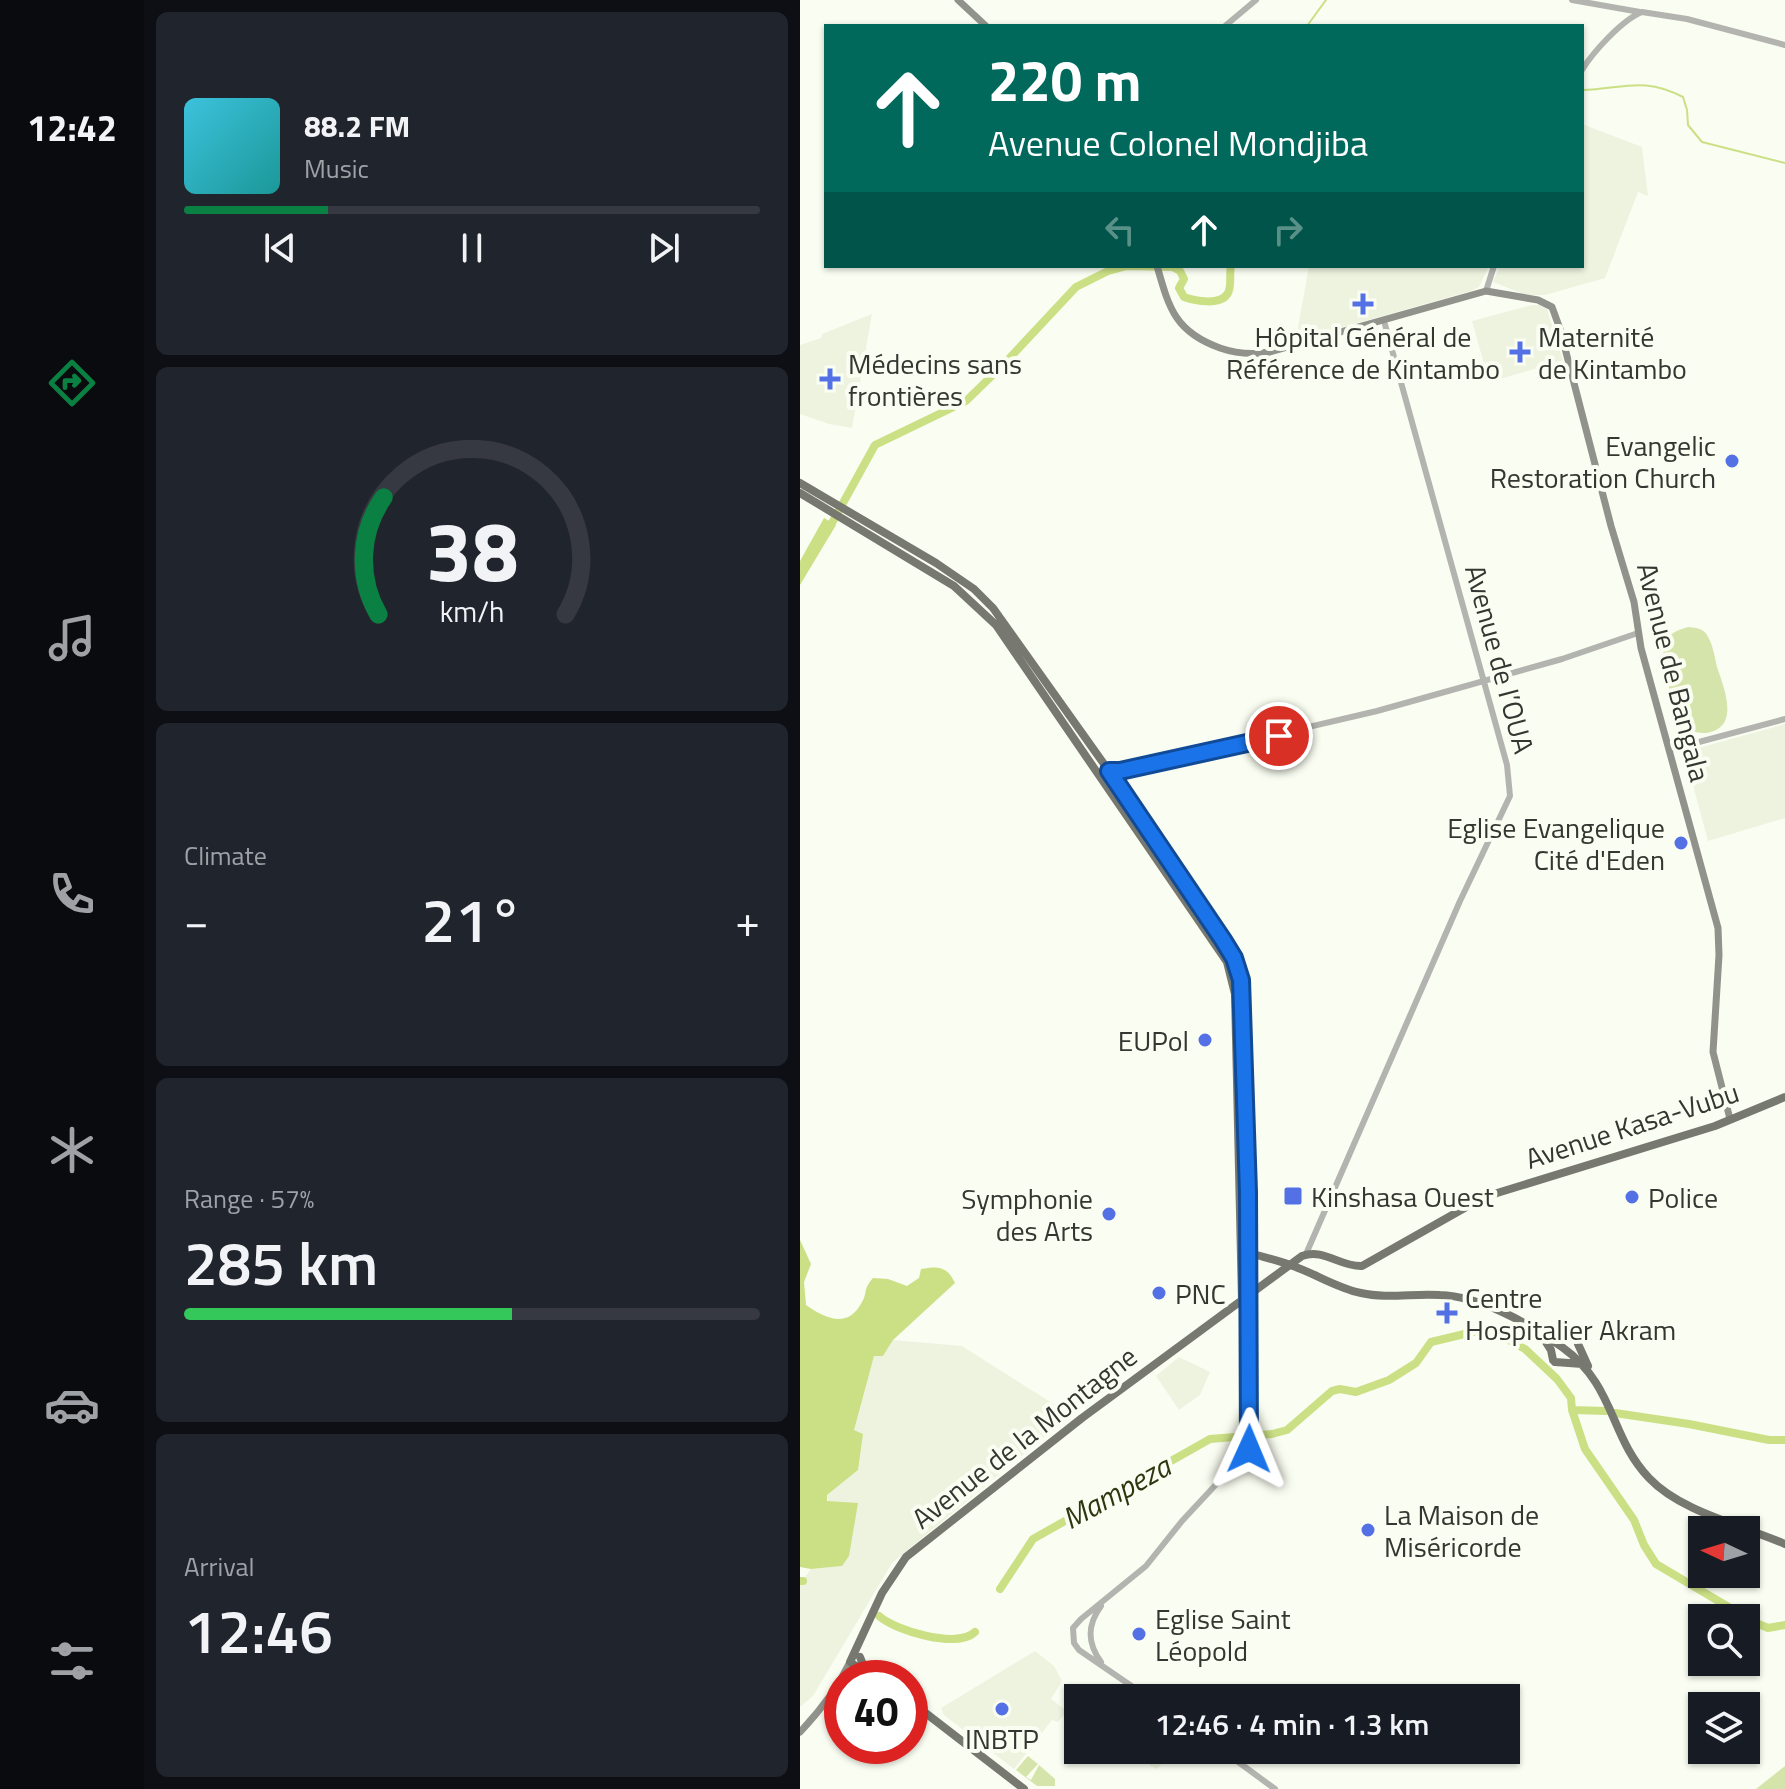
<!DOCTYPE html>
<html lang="en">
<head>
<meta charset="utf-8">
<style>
  :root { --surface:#171b24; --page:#20242c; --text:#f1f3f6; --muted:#9ea1a6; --line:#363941; --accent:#0b8043 }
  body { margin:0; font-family:"Titillium Web",sans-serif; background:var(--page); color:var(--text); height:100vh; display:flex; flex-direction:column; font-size:30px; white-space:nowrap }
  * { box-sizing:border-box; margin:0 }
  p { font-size:26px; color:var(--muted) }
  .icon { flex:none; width:44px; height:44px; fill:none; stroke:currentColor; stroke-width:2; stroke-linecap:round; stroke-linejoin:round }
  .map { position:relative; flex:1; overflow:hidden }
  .sheet { display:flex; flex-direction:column; gap:12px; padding:12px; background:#0d0f14; width:656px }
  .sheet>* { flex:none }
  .banner { position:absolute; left:24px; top:24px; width:760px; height:244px; border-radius:0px; box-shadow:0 2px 6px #0004; background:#00695c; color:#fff; overflow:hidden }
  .needle { width:52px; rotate:274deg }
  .controls { position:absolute; left:888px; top:1516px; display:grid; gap:16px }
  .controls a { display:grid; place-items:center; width:72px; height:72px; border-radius:0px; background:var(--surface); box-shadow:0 2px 6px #0004; font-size:40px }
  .speed { position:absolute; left:24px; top:1660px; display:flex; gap:16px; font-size:40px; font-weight:700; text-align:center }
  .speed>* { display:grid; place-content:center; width:104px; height:104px; border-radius:50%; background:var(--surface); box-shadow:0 2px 6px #0004; line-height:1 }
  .speed .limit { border:12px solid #d22; background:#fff; color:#111 }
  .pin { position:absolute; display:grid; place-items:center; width:68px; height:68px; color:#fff; margin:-34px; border:4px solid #fff; border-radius:50%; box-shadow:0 2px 8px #0007 }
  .me { position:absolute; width:88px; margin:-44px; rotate:1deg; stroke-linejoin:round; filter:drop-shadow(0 0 6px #0008) }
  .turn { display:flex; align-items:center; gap:28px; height:168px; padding:0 32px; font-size:36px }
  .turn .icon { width:104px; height:104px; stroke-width:2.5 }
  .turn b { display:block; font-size:56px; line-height:68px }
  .lanes { display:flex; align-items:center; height:76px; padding:0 32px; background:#0003; justify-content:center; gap:40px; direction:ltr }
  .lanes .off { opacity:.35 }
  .big { font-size:60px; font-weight:600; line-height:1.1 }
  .sheet .tile { flex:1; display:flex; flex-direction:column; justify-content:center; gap:12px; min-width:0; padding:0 28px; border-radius:12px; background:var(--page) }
  .sheet .dial { align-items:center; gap:0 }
  .dial svg { height:208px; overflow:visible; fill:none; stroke:var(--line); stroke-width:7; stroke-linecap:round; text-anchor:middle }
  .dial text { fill:var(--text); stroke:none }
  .song { display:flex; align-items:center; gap:24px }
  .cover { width:96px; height:96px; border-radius:12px; background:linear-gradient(135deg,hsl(190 70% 55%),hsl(180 70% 35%)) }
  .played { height:8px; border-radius:4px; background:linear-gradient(90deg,var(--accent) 25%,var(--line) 25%) }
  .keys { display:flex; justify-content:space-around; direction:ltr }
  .heat { display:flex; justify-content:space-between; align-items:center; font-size:44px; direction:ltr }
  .charge { height:12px; border-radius:6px; background:linear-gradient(90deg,#34c759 57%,var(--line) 0) }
  .trip { position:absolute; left:264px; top:1684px; width:456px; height:80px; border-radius:0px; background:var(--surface); box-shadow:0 2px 6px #0004; font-weight:600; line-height:80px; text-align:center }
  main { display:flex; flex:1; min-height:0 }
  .dock { display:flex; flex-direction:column; width:144px; justify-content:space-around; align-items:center; background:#090b0e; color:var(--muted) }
  .dock .icon { width:56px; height:56px }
  .dock .selected { color:var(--accent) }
  .dock b { font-size:36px; color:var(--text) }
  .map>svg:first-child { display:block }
</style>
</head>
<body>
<main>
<nav class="dock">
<b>12:42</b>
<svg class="icon selected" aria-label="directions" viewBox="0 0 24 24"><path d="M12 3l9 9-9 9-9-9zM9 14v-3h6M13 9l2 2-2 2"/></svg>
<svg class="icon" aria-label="music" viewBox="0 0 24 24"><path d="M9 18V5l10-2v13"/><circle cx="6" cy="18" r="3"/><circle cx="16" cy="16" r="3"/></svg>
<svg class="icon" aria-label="phone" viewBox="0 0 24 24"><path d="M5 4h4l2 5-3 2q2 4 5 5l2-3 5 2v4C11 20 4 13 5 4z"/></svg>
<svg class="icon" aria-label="climate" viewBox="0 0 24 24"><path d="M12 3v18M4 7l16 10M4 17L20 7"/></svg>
<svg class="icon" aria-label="car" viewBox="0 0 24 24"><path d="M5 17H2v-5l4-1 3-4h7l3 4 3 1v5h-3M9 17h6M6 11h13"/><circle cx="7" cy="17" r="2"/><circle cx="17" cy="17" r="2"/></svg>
<svg class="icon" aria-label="filters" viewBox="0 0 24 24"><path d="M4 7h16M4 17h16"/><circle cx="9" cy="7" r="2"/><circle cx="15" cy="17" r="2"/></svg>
</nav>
<section class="sheet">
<div class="tile">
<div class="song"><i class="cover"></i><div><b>88.2 FM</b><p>Music</p></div></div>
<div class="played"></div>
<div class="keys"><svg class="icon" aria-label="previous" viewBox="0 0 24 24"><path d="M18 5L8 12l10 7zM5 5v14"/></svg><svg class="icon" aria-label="pause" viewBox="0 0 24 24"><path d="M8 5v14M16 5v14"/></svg><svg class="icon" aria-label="next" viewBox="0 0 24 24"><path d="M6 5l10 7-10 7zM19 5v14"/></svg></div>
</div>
<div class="tile dial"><svg viewBox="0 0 100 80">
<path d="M14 69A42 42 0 1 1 86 69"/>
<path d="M14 69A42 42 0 0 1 16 24" stroke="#0b8043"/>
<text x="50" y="56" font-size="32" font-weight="700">38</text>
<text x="50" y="72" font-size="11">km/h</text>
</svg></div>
<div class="tile"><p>Climate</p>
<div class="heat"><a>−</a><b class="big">21°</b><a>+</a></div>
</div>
<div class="tile"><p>Range · 57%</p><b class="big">285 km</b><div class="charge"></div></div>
<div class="tile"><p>Arrival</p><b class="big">12:46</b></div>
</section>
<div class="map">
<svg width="985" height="1789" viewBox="0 0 985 1789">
  <rect width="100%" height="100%" fill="#fafdf1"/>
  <path fill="#eef3e0" d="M782 124 842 147 848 196 838 192 805 278 745 295H726L693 282 700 266H782Z
    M509 266H689L679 287 671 291 504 338 497 333Z
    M732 305H740L747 309 763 361 689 382 672 321Z
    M72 314 52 428 29 424 0 414V345L21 338 22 334Z
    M985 724V818L908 841 884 752Z
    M93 1340 162 1346 271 1415 92 1563 13 1696 0 1707V1584L11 1569 42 1566 27 1495 58 1470 53 1430 74 1356H83Z
    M379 1357 410 1372 400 1395 379 1410 356 1376Z
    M235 1651 254 1666 262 1681 251 1699 267 1711 258 1722 252 1720 214 1769 144 1715 141 1708Z
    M338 1750H375L357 1769 351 1766Z"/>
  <path fill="#d5e4aa" d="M888 627C897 628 904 628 908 637 913 645 915 658 917 667 924 688 941 728 906 733 898 733 888 732 883 726 874 717 860 655 864 644 867 634 878 630 888 627Z
    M228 1756 238 1764 226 1777 231 1780 239 1765 255 1779V1786H237L216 1770Z
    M985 1766V1789H956Z"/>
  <path fill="#cbe085" d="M24 518 36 525 0 585V561Z
    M0 1240 11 1264 4 1282 6 1305C26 1319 48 1329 62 1302 68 1292 62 1291 73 1278L88 1279 107 1286 119 1278 121 1269C138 1266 147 1266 155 1283L93 1340 83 1356H74L54 1430 63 1434 58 1470 27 1495V1501L58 1503 49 1556 42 1566 11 1569 0 1567Z"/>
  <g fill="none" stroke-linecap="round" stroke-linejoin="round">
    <path stroke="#cbe085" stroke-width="2" d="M507 26 526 0
      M782 90C823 89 843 76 883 97L887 110 888 125 902 142 985 163"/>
    <path stroke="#cbe085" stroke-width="8" d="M27 532 75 445 166 401 205 363 276 287 308 271 327 266 373 267 380 271 384 279 379 288 384 297C395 301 421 306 428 293 432 286 429 274 431 266
      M772 1410 806 1411
      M815 1413 889 1424 969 1440H985
      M0 1581H3
      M200 1589 233 1539 410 1439 472 1434 487 1430 532 1391 540 1389 556 1392 589 1380 616 1363 631 1342 673 1332H694L725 1349 757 1379 771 1398 772 1410 785 1449 834 1520 844 1545 856 1564 954 1622 968 1628 985 1625
      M79 1616C96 1631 157 1649 175 1632"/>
    <path stroke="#b3b4af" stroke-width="6" d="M772 0 840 12
      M425 26 456 0
      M782 70C793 52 822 20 842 12L887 19 985 45
      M686 291 694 266
      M869 750 985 719
      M301 776 309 771H320L577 711 762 659 838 633
      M506 1254 660 901 710 796 707 765 584 321
      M301 1662C287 1643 287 1625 301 1606
      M349 1698 279 1650 274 1643 273 1628 281 1619 346 1566 382 1521 449 1449V1296
      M422 1750 475 1789"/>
    <path stroke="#90928b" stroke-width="7" d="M158 0 186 26
      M357 266C369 308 375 332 420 348 437 354 452 355 470 352L686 291 738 300 752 307 760 329 811 526 834 602 841 648 918 928 919 955 913 1052 930 1119
      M0 1732C20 1711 37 1689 50 1662"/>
    <path stroke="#777971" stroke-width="8" d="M0 483 136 563 174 589 193 608 309 771 434 958 442 992 449 1296
      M0 493 154 586 196 625 427 962 435 994 442 1301
      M446 1252C462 1257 478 1260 493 1266 516 1274 537 1288 561 1293 587 1299 614 1293 640 1295 680 1296 730 1324 762 1347 816 1386 809 1436 849 1478 881 1512 942 1525 985 1544
      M744 1339 751 1350 753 1360
      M778 1344 788 1366
      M755 1362 782 1364
      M60 1657 66 1672
      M75 1678 50 1662 82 1593 106 1557 282 1418 502 1256C524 1248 540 1267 562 1266L684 1197 915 1126 985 1097
      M110 1701 224 1789"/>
  </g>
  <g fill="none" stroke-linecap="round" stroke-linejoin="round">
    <defs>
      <path id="route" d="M449 1449 448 1192 441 980 434 958 423 940 309 771H320L479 736"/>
    </defs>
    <use href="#route" stroke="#114b97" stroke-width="20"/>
    <use href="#route" stroke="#1a73e8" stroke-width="14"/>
  </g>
  <g fill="#5370e5" stroke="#fafdf1" stroke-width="3">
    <path d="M559 292h8v8h8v8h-8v8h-8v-8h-8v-8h8z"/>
    <path d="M716 340h8v8h8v8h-8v8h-8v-8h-8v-8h8z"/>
    <path d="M26 367h8v8h8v8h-8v8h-8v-8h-8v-8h8z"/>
    <circle cx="932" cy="461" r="8"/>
    <circle cx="881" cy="843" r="8"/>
    <circle cx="405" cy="1040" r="8"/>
    <rect x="483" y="1186" width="20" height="20" rx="4"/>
    <circle cx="832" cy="1197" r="8"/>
    <circle cx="309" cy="1214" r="8"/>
    <circle cx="359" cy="1293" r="8"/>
    <path d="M643 1301h8v8h8v8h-8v8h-8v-8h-8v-8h8z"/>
    <circle cx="568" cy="1530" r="8"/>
    <circle cx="339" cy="1634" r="8"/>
    <circle cx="202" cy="1709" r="8"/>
  </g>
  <g text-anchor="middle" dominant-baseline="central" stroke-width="8" stroke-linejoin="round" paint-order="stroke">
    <g font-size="28" fill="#343631" stroke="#fafdf1" text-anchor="start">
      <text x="563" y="336" text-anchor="middle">Hôpital Général de<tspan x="563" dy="32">Référence de Kintambo</tspan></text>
      <text x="738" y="336">Maternité<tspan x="738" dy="32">de Kintambo</tspan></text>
      <text x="48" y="363">Médecins sans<tspan x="48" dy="32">frontières</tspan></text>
      <text x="916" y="445" text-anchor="end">Evangelic<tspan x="916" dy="32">Restoration Church</tspan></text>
      <text x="865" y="827" text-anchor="end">Eglise Evangelique<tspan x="865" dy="32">Cité d'Eden</tspan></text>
      <text x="389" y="1040" text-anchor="end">EUPol</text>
      <text x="511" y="1196">Kinshasa Ouest</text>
      <text x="848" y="1197">Police</text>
      <text x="293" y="1198" text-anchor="end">Symphonie<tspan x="293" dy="32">des Arts</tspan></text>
      <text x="375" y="1293">PNC</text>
      <text x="665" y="1297">Centre<tspan x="665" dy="32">Hospitalier Akram</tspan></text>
      <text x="584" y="1514">La Maison de<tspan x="584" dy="32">Miséricorde</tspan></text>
      <text x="355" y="1618">Eglise Saint<tspan x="355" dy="32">Léopold</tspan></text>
      <text x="202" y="1738" text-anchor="middle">INBTP</text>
    </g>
    <g font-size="28" fill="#343631" stroke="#fafdf1">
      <text transform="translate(700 659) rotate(75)">Avenue de l’OUA</text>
      <text transform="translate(874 672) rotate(76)">Avenue de Bangala</text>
      <text transform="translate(832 1125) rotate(-18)">Avenue Kasa-Vubu</text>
      <text transform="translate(224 1437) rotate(-38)">Avenue de la Montagne</text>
    </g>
    <g font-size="30" font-style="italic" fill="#2e3610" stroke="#fafdf1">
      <text transform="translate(316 1492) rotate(-29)">Mampeza</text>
    </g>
  </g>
</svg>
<div class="controls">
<a><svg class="needle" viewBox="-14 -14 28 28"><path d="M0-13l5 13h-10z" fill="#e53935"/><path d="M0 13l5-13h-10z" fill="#9ea1a6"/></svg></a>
<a><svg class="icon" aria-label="search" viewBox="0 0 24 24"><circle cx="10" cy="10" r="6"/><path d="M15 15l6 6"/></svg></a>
<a><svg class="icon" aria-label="layers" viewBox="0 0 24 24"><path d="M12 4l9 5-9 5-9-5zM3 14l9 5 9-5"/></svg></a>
</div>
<div class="speed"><div class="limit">40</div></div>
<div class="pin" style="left:479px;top:736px;background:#d93025"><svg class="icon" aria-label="arrive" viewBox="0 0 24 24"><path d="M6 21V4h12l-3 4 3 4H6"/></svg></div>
<svg class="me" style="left:449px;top:1449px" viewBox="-20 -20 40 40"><path d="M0-17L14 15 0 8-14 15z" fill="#1a73e8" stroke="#fff" stroke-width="4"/></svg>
<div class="trip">12:46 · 4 min · 1.3 km</div>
<div class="banner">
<div class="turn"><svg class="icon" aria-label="ahead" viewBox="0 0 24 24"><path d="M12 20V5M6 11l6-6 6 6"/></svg><div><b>220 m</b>Avenue Colonel Mondjiba</div></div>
<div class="lanes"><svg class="icon off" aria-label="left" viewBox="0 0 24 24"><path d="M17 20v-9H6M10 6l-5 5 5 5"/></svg><svg class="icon" aria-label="ahead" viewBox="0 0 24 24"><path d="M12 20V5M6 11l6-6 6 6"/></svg><svg class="icon off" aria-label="right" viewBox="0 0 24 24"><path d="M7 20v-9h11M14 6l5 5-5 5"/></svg></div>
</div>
</div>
</main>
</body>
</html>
